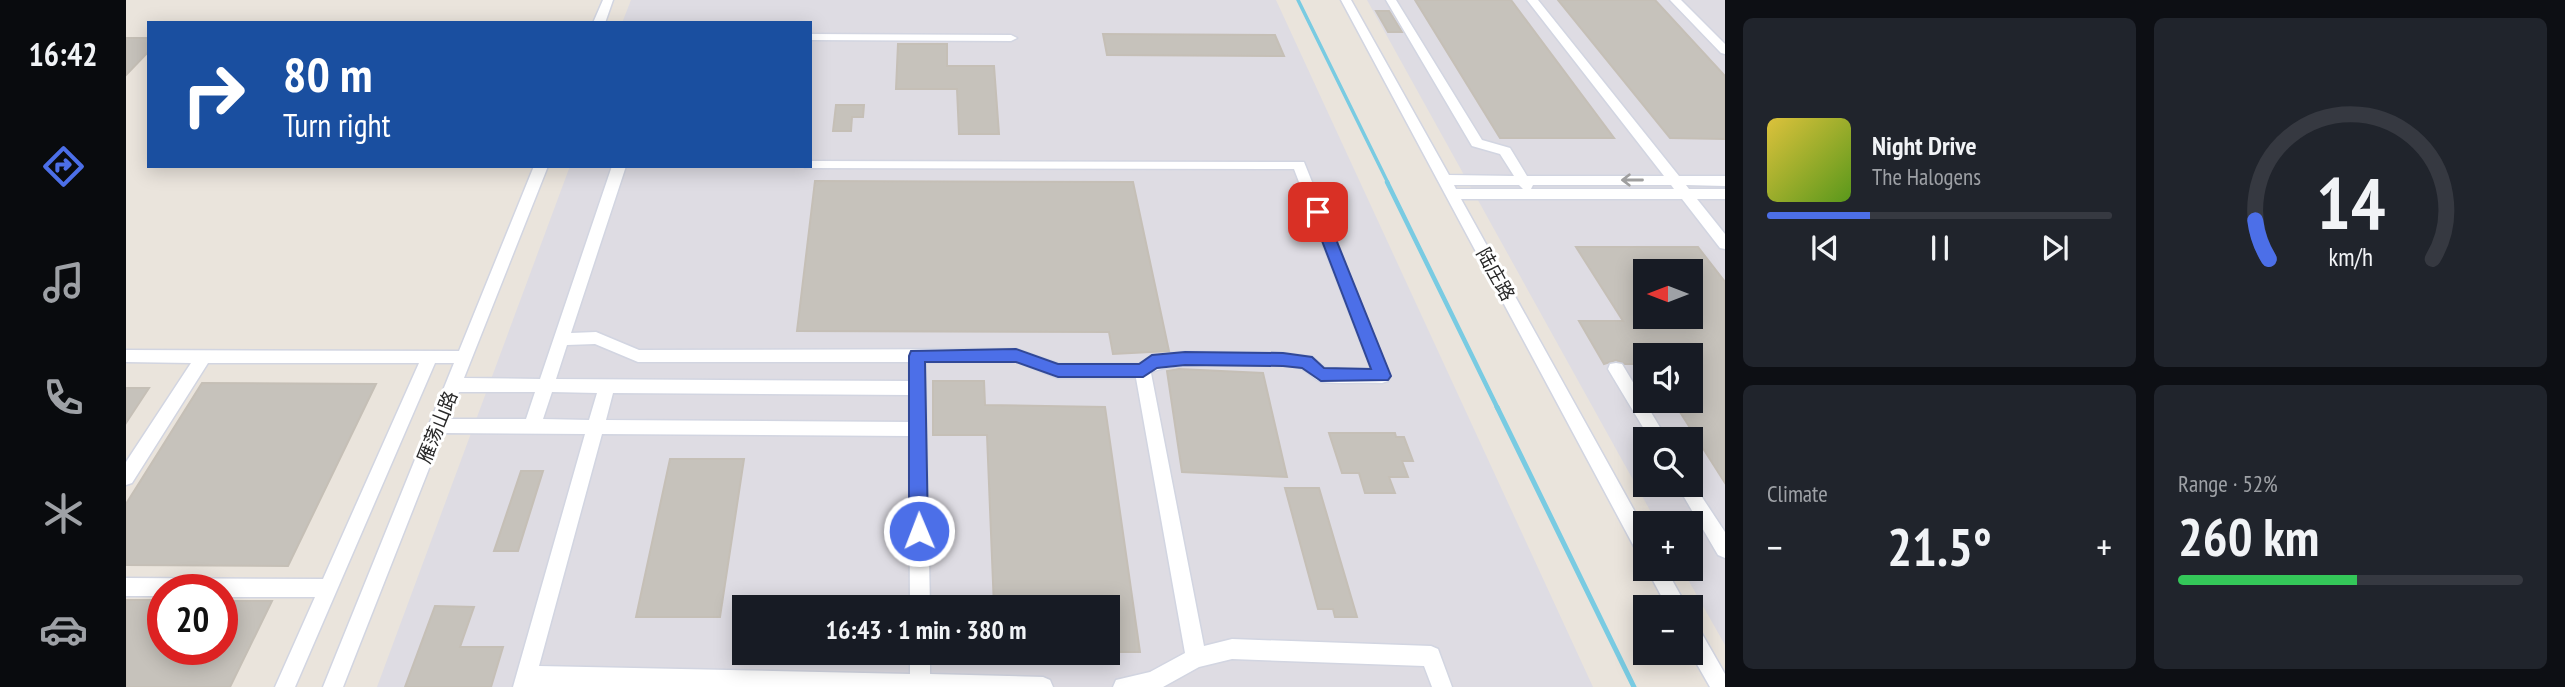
<!DOCTYPE html>
<html lang="en">
<head>
<meta charset="utf-8">
<style>
  :root { --surface:#171b24; --page:#20242c; --text:#f1f3f6; --muted:#9ea1a6; --line:#363941; --accent:#4c6fe8 }
  body { margin:0; font-family:"PT Sans Narrow","Noto Sans SC",sans-serif; background:var(--page); color:var(--text); height:100vh; display:flex; flex-direction:column; font-size:26px; white-space:nowrap }
  * { box-sizing:border-box; margin:0 }
  p { font-size:23px; color:var(--muted) }
  .icon { flex:none; width:38px; height:38px; fill:none; stroke:currentColor; stroke-width:2; stroke-linecap:round; stroke-linejoin:round }
  .map { position:relative; flex:1; overflow:hidden }
  .details { display:flex; flex-direction:column; gap:18px; padding:18px; background:#0d0f14; width:840px }
  .details>* { flex:none }
  .hud { position:absolute; left:21px; top:21px; width:665px; height:147px; border-radius:0px; box-shadow:0 4px 18px #0003; background:#1a4fa0; color:#fff; overflow:hidden }
  .needle { width:46px; rotate:270deg }
  .fabs { position:absolute; left:1507px; top:259px; display:grid; gap:14px }
  .fabs a { display:grid; place-items:center; width:70px; height:70px; border-radius:0px; background:var(--surface); box-shadow:0 4px 18px #0003; font-size:35px }
  .speed { position:absolute; left:21px; top:574px; display:flex; gap:14px; font-size:35px; font-weight:700; text-align:center }
  .speed>* { display:grid; place-content:center; width:91px; height:91px; border-radius:50%; background:var(--surface); box-shadow:0 4px 18px #0003; line-height:1 }
  .speed .limit { border:10px solid #d22; background:#fff; color:#111 }
  .pin { position:absolute; display:grid; place-items:center; width:60px; height:60px; color:#fff; margin:-30px; border-radius:14px; box-shadow:0 4px 10px #0006 }
  .me { position:absolute; width:77px; margin:-38px; rotate:359deg; stroke-linejoin:round; filter:drop-shadow(0 0 5px #0008) }
  .turn { display:flex; align-items:center; gap:24px; height:147px; padding:0 21px; font-size:32px }
  .turn .icon { width:91px; height:91px; stroke-width:2.5 }
  .turn b { display:block; font-size:49px; line-height:60px }
  .big { font-size:52px; font-weight:800; line-height:1.1 }
  .details .tile { flex:1; display:flex; flex-direction:column; justify-content:center; gap:10px; min-width:0; padding:0 24px; border-radius:10px; background:var(--page) }
  .details .dial { align-items:center; gap:0 }
  .dial svg { height:182px; overflow:visible; fill:none; stroke:var(--line); stroke-width:7; stroke-linecap:round; text-anchor:middle }
  .dial text { fill:var(--text); stroke:none }
  .song { display:flex; align-items:center; gap:21px }
  .cover { width:84px; height:84px; border-radius:10px; background:linear-gradient(135deg,hsl(50 70% 55%),hsl(90 70% 35%)) }
  .played { height:7px; border-radius:4px; background:linear-gradient(90deg,var(--accent) 30%,var(--line) 30%) }
  .keys { display:flex; justify-content:space-around; direction:ltr }
  .heat { display:flex; justify-content:space-between; align-items:center; font-size:38px; direction:ltr }
  .charge { height:10px; border-radius:5px; background:linear-gradient(90deg,#34c759 52%,var(--line) 0) }
  .details .tiles { flex:1; display:grid; gap:18px; grid-template-columns:repeat(2,1fr) }
  .trip { position:absolute; left:606px; top:595px; width:388px; height:70px; border-radius:0px; background:var(--surface); box-shadow:0 4px 18px #0003; font-weight:800; line-height:70px; text-align:center }
  main { display:flex; flex:1; min-height:0 }
  .tab-bar { display:flex; flex-direction:column; width:126px; justify-content:space-around; align-items:center; background:#090b0e; color:var(--muted) }
  .tab-bar .icon { width:49px; height:49px }
  .tab-bar .on { color:var(--accent) }
  .tab-bar b { font-size:32px; color:var(--text) }
  .map>svg:first-child { display:block }
</style>
</head>
<body>
<main>
<nav class="tab-bar">
<b>16:42</b>
<svg class="icon on" aria-label="directions" viewBox="0 0 24 24"><path d="M12 3l9 9-9 9-9-9zM9 14v-3h6M13 9l2 2-2 2"/></svg>
<svg class="icon" aria-label="music" viewBox="0 0 24 24"><path d="M9 18V5l10-2v13"/><circle cx="6" cy="18" r="3"/><circle cx="16" cy="16" r="3"/></svg>
<svg class="icon" aria-label="phone" viewBox="0 0 24 24"><path d="M5 4h4l2 5-3 2q2 4 5 5l2-3 5 2v4C11 20 4 13 5 4z"/></svg>
<svg class="icon" aria-label="climate" viewBox="0 0 24 24"><path d="M12 3v18M4 7l16 10M4 17L20 7"/></svg>
<svg class="icon" aria-label="car" viewBox="0 0 24 24"><path d="M5 17H2v-5l4-1 3-4h7l3 4 3 1v5h-3M9 17h6M6 11h13"/><circle cx="7" cy="17" r="2"/><circle cx="17" cy="17" r="2"/></svg>
</nav>
<div class="map">
<svg width="1599" height="687" viewBox="0 0 1599 687">
  <rect width="100%" height="100%" fill="#eae4dc"/>
  <path fill="#dedce3" fill-rule="evenodd" d="M505 0H1150L1467 687H251L444 166H684V23H496ZM618 607H982V653H618Z
    M1241 0H1599V645L1556 569H1564V523H1531ZM1519 271H1564V317H1519ZM1519 355H1564V401H1519ZM1519 439H1564V485H1519Z"/>
  <g fill="none" stroke-linecap="round" stroke-linejoin="round">
    <path stroke="#79cbe2" stroke-width="3.5" d="M1172 0 1262 183"/>
    <path stroke="#79cbe2" stroke-width="4.5" d="M1261 182 1372 409"/>
    <path stroke="#79cbe2" stroke-width="5" d="M1371 407 1508 687"/>
  </g>
  <path fill="#c6c2bb" stroke="#c5bfb6" stroke-width="2" fill-rule="evenodd" d="M1289 0H1385L1488 138H1374Z
    M1432 0H1529L1599 76V139L1544 138Z
    M1250 11H1263L1276 32H1262Z
    M977 34 1149 35 1158 56 981 55Z
    M0 38H23V51L0 75Z
    M772 44H821V66H868L873 134H833L831 89H770Z
    M710 105H738L737 117H726L725 131H707Z
    M689 181 1007 182 1043 351 987 354 983 332 671 331Z
    M1450 247H1572L1599 282V483L1547 401H1564V355H1519V364H1499L1490 360 1478 364 1453 321H1497ZM1519 271H1564V317H1519Z
    M1053 369 1137 373 1161 477 1056 472 1041 371Z
    M807 381H858L859 405 979 407 1014 652H982V607H868L861 435H807Z
    M76 383 250 384 162 566 0 565V504Z
    M0 388H23L0 423Z
    M1203 433H1269L1270 437H1278L1287 461H1276L1282 477H1263L1269 493H1239L1233 473H1216Z
    M544 459H618L594 617H510Z
    M395 471H417L392 551H368Z
    M1159 488H1193L1231 617H1209L1207 609H1192Z
    M0 600H37V649H96V601H146L104 687H0Z
    M309 606 348 607 334 647H377L365 687H279Z"/>
  <g fill="none" stroke-linecap="round" stroke-linejoin="round">
    <defs>
      <path id="minor" d="M477 0H487L479 23H467Z
        M1215 0H1225L1323 175 1388 176 1374 154 1346 146 1260 0H1270L1356 140 1384 148 1401 176H1538L1401 0H1412L1553 176H1599V186L1560 185 1563 189H1599V199H1571L1599 234V249L1594 248 1556 199H1335L1519 530V557L1512 554ZM1328 185H1393L1397 189H1330ZM1407 185H1545L1548 189H1405Z
        M1544 0H1555L1599 44V54L1595 53Z
        M684 34 885 35 891 38 885 41 684 40Z
        M684 161 1178 162 1264 376 1262 381 1256 383C1237 382 1216 384 1197 382 1187 380 1183 371 1174 368 1157 361 1036 362 1025 373L1078 646 1106 639 1305 646 1312 649 1326 687H1306L1298 666 1106 659 1073 667 1037 687H987L990 680 1024 672 1059 653 1010 378H932L889 361 799 362 804 607H784L783 436 476 434 413 666 784 674V653H804V674L917 677 924 680 927 687H387L459 434 317 433 217 687H197L328 363H309L169 687H149L189 597H96V590H37V596H0V578L197 579 293 363H82L6 483 0 485V462L65 363 0 362V350L333 351 408 166H422L338 378 414 379 486 166H500L445 333 470 332 513 350 890 349 933 364H1013L1026 356 1059 352 1157 353 1186 357 1199 368 1245 369 1168 169 679 168 678 166H684ZM469 344 512 362H783V381L430 379 441 345ZM333 392H409L400 419H322ZM426 392 471 393 463 420 417 419ZM487 393 783 395V422L480 420Z
        M1490 363 1496 364 1541 439H1524L1482 369 1484 364Z
        M1564 479 1599 532V558L1592 555 1551 485H1564Z
        M1521 569H1540L1561 607H1541Z
        M1564 622 1571 625 1599 674V687H1584L1564 652Z"/>
    </defs>
    <use href="#minor" stroke="#d2d5e1" stroke-width="3"/>
    <use href="#minor" fill="#fff" fill-rule="evenodd"/>
  </g>
  <defs><path id="oneway-shaft" d="M-6 0H5M1.5-3L5.5 0L1.5 3" fill="none" stroke-width="1.6" stroke-linecap="round" stroke-linejoin="round" transform="scale(1.75)"/></defs>
  <use stroke="#9f9f9f" href="#oneway-shaft" transform="translate(1506 180) rotate(-180)"/>
  <path fill="#4c6fe8" stroke="#314897" stroke-width="2" d="M1192 207 1199 212 1265 376 1262 380 1195 381 1176 368 1157 366 1059 365 1031 368 1017 377H932L890 362H799L802 531 799 537 793 540 786 537 783 531V356L785 351 890 349 932 364H1013L1026 355 1059 352 1157 353 1186 357 1198 368 1245 369 1185 212Z"/>
  <g text-anchor="middle" dominant-baseline="central" stroke-width="6" stroke-linejoin="round" paint-order="stroke">
    <g font-size="19" fill="#292929" stroke="#fff">
      <text transform="translate(1370 274) rotate(61)">陆庄路</text>
      <text transform="translate(311 427) rotate(-68)">雁荡山路</text>
    </g>
  </g>
</svg>
<div class="fabs">
<a><svg class="needle" viewBox="-14 -14 28 28"><path d="M0-13l5 13h-10z" fill="#e53935"/><path d="M0 13l5-13h-10z" fill="#9ea1a6"/></svg></a>
<a><svg class="icon" aria-label="sound" viewBox="0 0 24 24"><path d="M4 9h4l5-4v14l-5-4H4zM17 9q2 3 0 6"/></svg></a>
<a><svg class="icon" aria-label="search" viewBox="0 0 24 24"><circle cx="10" cy="10" r="6"/><path d="M15 15l6 6"/></svg></a>
<a>+</a>
<a>−</a>
</div>
<div class="speed"><div class="limit">20</div></div>
<div class="pin" style="left:1192px;top:212px;background:#d93025"><svg class="icon" aria-label="arrive" viewBox="0 0 24 24"><path d="M6 21V4h12l-3 4 3 4H6"/></svg></div>
<svg class="me" style="left:793px;top:531px" viewBox="-20 -20 40 40"><circle r="17" fill="#4c6fe8" stroke="#fff" stroke-width="3"/><path d="M0-11L8 9 0 5-8 9z" fill="#fff"/></svg>
<div class="trip">16:43 · 1 min · 380 m</div>
<div class="hud">
<div class="turn"><svg class="icon" aria-label="right" viewBox="0 0 24 24"><path d="M7 20v-9h11M14 6l5 5-5 5"/></svg><div><b>80 m</b>Turn right</div></div>
</div>
</div>
<section class="details">
<div class="tiles">
<div class="tile">
<div class="song"><i class="cover"></i><div><b>Night Drive</b><p>The Halogens</p></div></div>
<div class="played"></div>
<div class="keys"><svg class="icon" aria-label="previous" viewBox="0 0 24 24"><path d="M18 5L8 12l10 7zM5 5v14"/></svg><svg class="icon" aria-label="pause" viewBox="0 0 24 24"><path d="M8 5v14M16 5v14"/></svg><svg class="icon" aria-label="next" viewBox="0 0 24 24"><path d="M6 5l10 7-10 7zM19 5v14"/></svg></div>
</div>
<div class="tile dial"><svg viewBox="0 0 100 80">
<path d="M14 69A42 42 0 1 1 86 69"/>
<path d="M14 69A42 42 0 0 1 8 52" stroke="#4c6fe8"/>
<text x="50" y="56" font-size="32" font-weight="700">14</text>
<text x="50" y="72" font-size="11">km/h</text>
</svg></div>
<div class="tile"><p>Climate</p>
<div class="heat"><a>−</a><b class="big">21.5°</b><a>+</a></div>
</div>
<div class="tile"><p>Range · 52%</p><b class="big">260 km</b><div class="charge"></div></div>
</div>
</section>
</main>
</body>
</html>
